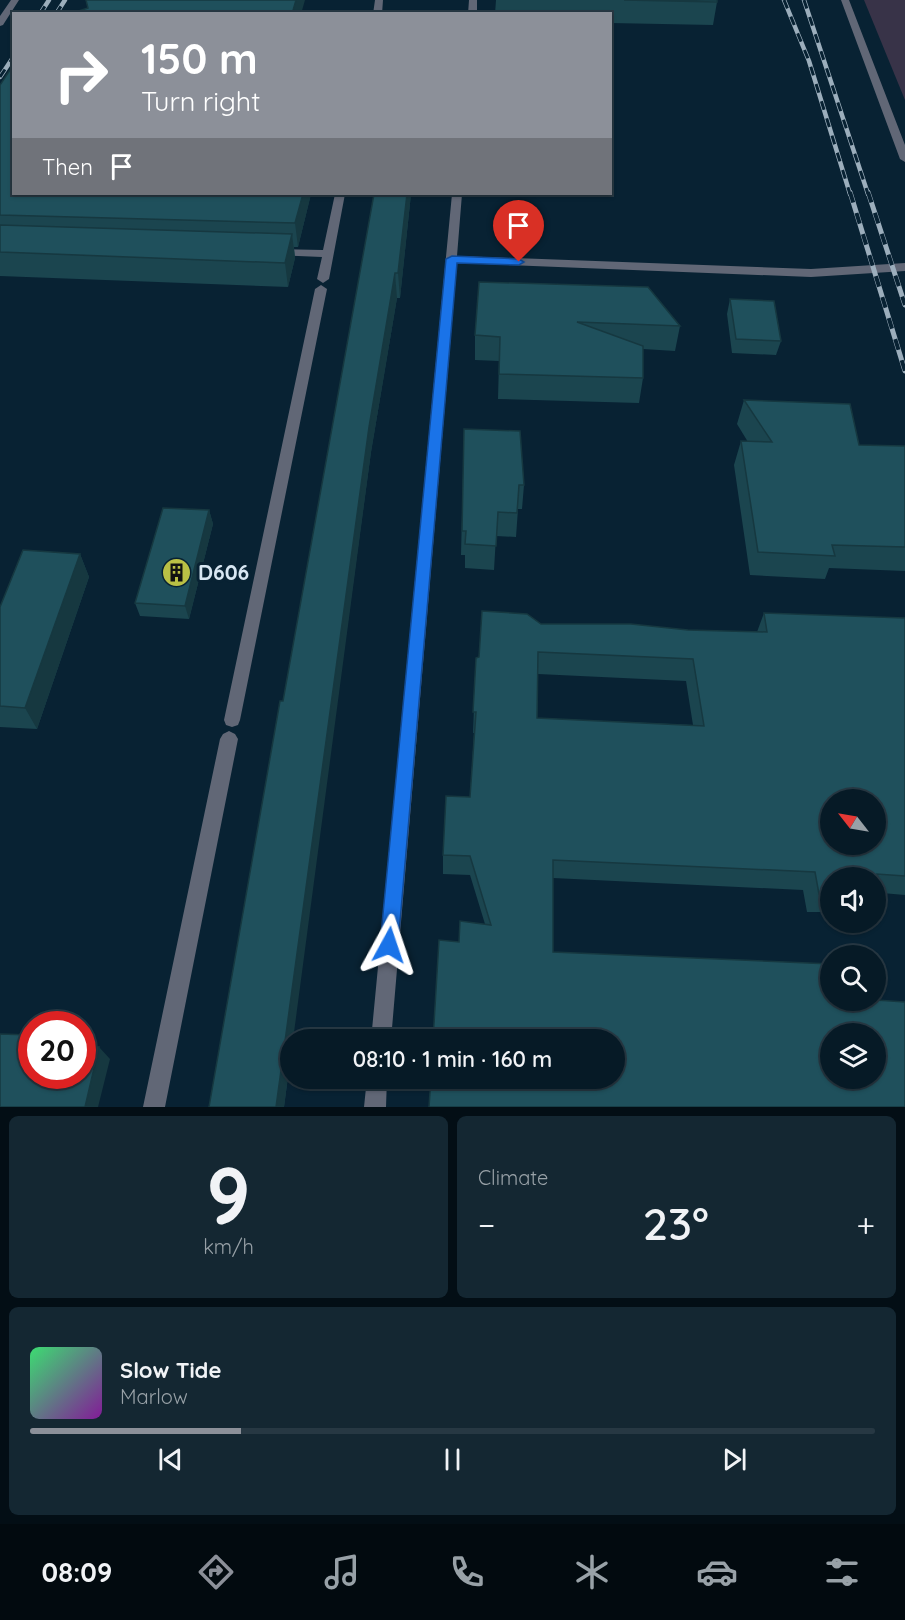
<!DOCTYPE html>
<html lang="en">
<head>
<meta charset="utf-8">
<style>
  :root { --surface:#061a26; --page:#142732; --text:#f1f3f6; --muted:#98a1a7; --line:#273843; --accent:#8c9099 }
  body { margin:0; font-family:Quicksand,sans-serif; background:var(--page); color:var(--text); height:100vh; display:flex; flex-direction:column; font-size:22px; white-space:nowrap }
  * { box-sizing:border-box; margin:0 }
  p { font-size:20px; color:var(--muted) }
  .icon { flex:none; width:33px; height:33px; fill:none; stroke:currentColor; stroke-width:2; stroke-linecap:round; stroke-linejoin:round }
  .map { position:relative; height:1107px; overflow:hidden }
  .side { display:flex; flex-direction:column; gap:9px; padding:9px; background:#030e15; flex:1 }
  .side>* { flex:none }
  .top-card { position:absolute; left:12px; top:12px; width:600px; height:183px; border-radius:0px; box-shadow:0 2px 4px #0004,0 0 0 2px var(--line); background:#8c9099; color:#fff; overflow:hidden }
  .needle { width:39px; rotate:301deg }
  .tools { position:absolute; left:820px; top:789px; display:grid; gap:12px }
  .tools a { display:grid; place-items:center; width:66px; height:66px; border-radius:50%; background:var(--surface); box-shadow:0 2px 4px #0004,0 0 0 2px var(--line); font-size:30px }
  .speed { position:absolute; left:18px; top:1011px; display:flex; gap:12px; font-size:30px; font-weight:700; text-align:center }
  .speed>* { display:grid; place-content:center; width:78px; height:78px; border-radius:50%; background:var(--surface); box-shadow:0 2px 4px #0004,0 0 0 2px var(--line); line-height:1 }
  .speed .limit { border:9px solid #d22; background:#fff; color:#111 }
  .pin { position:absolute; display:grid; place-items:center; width:51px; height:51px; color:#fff; margin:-62px -26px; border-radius:50% 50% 50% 0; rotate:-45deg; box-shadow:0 0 6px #0007 }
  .pin .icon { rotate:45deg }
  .me { position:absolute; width:66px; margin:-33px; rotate:5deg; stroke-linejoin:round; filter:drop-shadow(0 0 4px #0008) }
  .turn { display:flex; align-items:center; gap:21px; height:126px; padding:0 30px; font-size:27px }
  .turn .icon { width:78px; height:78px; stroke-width:2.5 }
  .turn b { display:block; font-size:42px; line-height:51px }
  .then { display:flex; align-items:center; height:57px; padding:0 30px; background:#0003; gap:12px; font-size:22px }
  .big { font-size:45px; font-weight:600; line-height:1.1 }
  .side .widget { flex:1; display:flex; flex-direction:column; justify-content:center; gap:9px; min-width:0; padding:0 21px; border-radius:9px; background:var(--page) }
  .side .dial { align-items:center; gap:0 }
  .dial b { font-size:78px; line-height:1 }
  .song { display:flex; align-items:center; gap:18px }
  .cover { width:72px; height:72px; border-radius:9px; background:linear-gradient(135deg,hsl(140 70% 55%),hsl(290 70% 35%)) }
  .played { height:6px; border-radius:3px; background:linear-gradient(90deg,var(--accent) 25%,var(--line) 25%) }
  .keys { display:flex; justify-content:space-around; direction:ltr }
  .heat { display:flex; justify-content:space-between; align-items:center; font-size:33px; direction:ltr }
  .side .tiles { flex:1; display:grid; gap:9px; grid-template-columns:1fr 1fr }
  .widget:last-child { grid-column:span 2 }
  .trip { position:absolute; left:280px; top:1029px; width:345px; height:60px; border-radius:30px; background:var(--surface); box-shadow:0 2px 4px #0004,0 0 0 2px var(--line); font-weight:600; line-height:60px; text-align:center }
  .dock { display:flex; height:96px; justify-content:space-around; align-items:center; background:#020a0f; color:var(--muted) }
  .dock .icon { width:42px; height:42px }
  .dock .selected { color:var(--accent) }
  .dock b { font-size:27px; color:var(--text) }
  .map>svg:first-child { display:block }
</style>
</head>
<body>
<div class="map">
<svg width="905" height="1107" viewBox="0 0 905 1107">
  <rect width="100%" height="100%" fill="#082233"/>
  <path fill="#383348" d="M864 0H905V100Z"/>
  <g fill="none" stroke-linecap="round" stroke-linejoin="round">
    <path fill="#616776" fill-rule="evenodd" d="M11 0H19L3 25 0 26V16Z
      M375 0H383L382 14H373Z
      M469 0H477V14H468Z
      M841 0H849L905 145V162L900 159Z
      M335 194H345L329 279 323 283 317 279 322 257 274 255 268 252 274 249 323 250Z
      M452 194H462L457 256 811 269 905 263V271L811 277 457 263 391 1040H371Z
      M321 285 327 289 240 720 238 725 232 727 226 725 224 720 315 289Z
      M229 731 235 734 238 739 165 1107H143L220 739 223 734Z
      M367 1078H387L386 1107H364Z"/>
    <defs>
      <path id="rail-far1" d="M784 0 809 61 850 194
        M804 0 868 194
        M40 14 49 0
        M56 14 65 0
        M0 77 14 56"/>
      <path id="rail" d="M850 192 905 371
        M868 192 905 305"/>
    </defs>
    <use href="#rail-far1" stroke="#9caebc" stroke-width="4.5"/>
    <use href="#rail" stroke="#9caebc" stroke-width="5"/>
    <use href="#rail-far1" stroke="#082233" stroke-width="3" stroke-dasharray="9" stroke-linecap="butt"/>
    <use href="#rail" stroke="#082233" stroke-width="4" stroke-dasharray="11" stroke-linecap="butt"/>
  </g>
  <path fill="#1b454f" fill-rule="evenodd" d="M496 0H717V2L713 25 610 23V14H495Z
    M0 85 14 194H311L298 247H294L295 258 288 287 0 276Z
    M411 194 400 298H397L371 452 291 1040V1054L284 1107H209L283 701Z
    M479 282 680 326 675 351 643 349V378L639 403 498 399 499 361 475 360V335Z
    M730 299 781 341 776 355 732 353 727 314Z
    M744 400 859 445 905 446V571L829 568 825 579 750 575 734 465 741 441 748 442 737 424Z
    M464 429 524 485 522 509H518L516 537 496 536 494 570 465 568V555H461Z
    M209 510 213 524 189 619 140 616 135 603Z
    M80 554 89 577 37 729 0 727V607Z
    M764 613 905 618V895L882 893 876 900V878H831V912H807L803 890 553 878V952L905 1107 459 942 485 924 470 875 443 874V855L470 797 474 733H473L476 658 479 657 541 624 688 630 757 632ZM538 674 686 681 693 725 537 718Z"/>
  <path fill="#163840" d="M296 0H305L301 14H292Z
    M303 194H311L298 247 295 223Z
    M407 194H411L400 298 398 273Z
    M292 234 295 258 288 287 285 263Z
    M395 273 397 298 371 452 293 1040H291V1054L284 1107H276L369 427Z
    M209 510 213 524 189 619 185 606Z
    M80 554 89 577 37 729 25 708Z
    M99 1047 110 1059 98 1107H85Z"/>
  <path fill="#1f505c" stroke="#163840" stroke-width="1.5" fill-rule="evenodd" d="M86 0H296L292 14H69L88 8Z
    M624 0H717V2Z
    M14 64V194H303L295 223 0 215V85Z
    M374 194H407L398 273H395L369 427 276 1107H209L280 701H283Z
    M0 225 292 234 285 263 0 252Z
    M479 282 648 287 680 326 577 322 643 346V378L499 374 500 337 475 335Z
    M730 299 774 301 781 341 736 339Z
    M744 400 850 404 859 445 905 446V547L832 545 835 556 758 552 741 441 772 442Z
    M464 429 520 431 524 485H519L517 513 498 512 496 546 465 544 466 531H462Z
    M163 508 209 510 185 606 135 603Z
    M23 550 80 554 25 708 0 706V607Z
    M482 611 527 614 541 624H631L688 630 767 632 764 613 905 618V876L877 874 882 893H876V878H831V894H819L815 872 553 860V952L831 964V1000H876L905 1002V1107H429L431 1078H615V1040H433L439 940 459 942 460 921 491 925 470 856 443 855 446 796 470 797 476 712H473L476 658 479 657ZM538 652 693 659 704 726 537 718ZM831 800H876V844H831ZM831 1034H876V1078H831Z
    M0 1034 32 1035V1076H82V1046L99 1047 85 1107H0Z"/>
  <path fill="#1a73e8" stroke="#114b97" stroke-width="1.5" d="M452 256 519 259 524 262 519 265 457 263 398 945 395 951 389 954 383 951 380 945 446 259Z"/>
  <defs>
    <symbol id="building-disc" viewBox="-11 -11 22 22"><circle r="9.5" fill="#bac045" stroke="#082233"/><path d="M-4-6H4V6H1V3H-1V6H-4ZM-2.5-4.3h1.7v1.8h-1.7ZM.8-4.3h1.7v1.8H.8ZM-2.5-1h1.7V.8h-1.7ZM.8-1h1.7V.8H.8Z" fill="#111"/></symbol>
  </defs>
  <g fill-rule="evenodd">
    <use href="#building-disc" x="160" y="556" width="33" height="33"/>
  </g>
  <g text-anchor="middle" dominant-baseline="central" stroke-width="6" stroke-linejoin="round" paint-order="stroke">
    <g font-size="21" font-weight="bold" fill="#d8e7f3" stroke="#082233" text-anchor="start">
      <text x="198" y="572">D606</text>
    </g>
  </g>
</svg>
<div class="tools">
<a><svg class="needle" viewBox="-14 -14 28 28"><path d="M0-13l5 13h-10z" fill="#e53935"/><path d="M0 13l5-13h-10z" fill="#98a1a7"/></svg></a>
<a><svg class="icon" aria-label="sound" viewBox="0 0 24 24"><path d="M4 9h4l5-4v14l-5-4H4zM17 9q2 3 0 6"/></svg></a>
<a><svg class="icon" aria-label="search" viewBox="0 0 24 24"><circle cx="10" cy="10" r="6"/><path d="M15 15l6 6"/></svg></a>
<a><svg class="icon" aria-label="layers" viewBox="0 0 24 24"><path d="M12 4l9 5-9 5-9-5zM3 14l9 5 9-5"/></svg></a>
</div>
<div class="speed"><div class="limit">20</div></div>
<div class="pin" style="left:519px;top:262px;background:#d93025"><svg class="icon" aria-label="arrive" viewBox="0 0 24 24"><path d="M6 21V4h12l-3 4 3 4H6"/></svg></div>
<svg class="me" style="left:389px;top:945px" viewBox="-20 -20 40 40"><path d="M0-17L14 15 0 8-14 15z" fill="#1a73e8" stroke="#fff" stroke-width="4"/></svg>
<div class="trip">08:10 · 1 min · 160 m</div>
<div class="top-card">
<div class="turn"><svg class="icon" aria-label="right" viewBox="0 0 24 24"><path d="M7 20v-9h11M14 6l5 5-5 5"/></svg><div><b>150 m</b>Turn right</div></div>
<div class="then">Then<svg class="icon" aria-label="arrive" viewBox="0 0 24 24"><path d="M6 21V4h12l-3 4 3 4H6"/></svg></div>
</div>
</div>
<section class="side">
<div class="tiles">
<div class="widget dial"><b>9</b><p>km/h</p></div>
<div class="widget"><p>Climate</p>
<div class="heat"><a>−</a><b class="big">23°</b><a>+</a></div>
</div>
<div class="widget">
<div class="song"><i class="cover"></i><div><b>Slow Tide</b><p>Marlow</p></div></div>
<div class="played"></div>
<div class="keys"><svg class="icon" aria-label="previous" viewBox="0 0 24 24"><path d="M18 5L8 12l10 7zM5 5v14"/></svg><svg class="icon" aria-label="pause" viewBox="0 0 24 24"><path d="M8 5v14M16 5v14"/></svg><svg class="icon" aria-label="next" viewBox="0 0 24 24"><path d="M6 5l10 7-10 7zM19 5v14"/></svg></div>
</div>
</div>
</section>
<nav class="dock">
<b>08:09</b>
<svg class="icon selected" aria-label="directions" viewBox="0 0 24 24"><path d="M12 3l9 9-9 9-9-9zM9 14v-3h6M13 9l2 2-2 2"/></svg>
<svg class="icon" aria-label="music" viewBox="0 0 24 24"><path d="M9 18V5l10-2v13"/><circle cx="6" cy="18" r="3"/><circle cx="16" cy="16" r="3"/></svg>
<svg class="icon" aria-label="phone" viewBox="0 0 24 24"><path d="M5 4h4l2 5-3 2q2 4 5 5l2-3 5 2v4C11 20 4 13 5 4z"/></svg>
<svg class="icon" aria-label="climate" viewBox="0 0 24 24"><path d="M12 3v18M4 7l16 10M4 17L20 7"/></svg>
<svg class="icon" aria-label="car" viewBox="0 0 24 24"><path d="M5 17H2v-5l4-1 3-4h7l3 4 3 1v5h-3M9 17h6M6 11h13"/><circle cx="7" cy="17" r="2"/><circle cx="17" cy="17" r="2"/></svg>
<svg class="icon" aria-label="filters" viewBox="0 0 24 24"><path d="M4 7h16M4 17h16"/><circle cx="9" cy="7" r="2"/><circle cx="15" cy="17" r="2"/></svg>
</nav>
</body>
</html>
